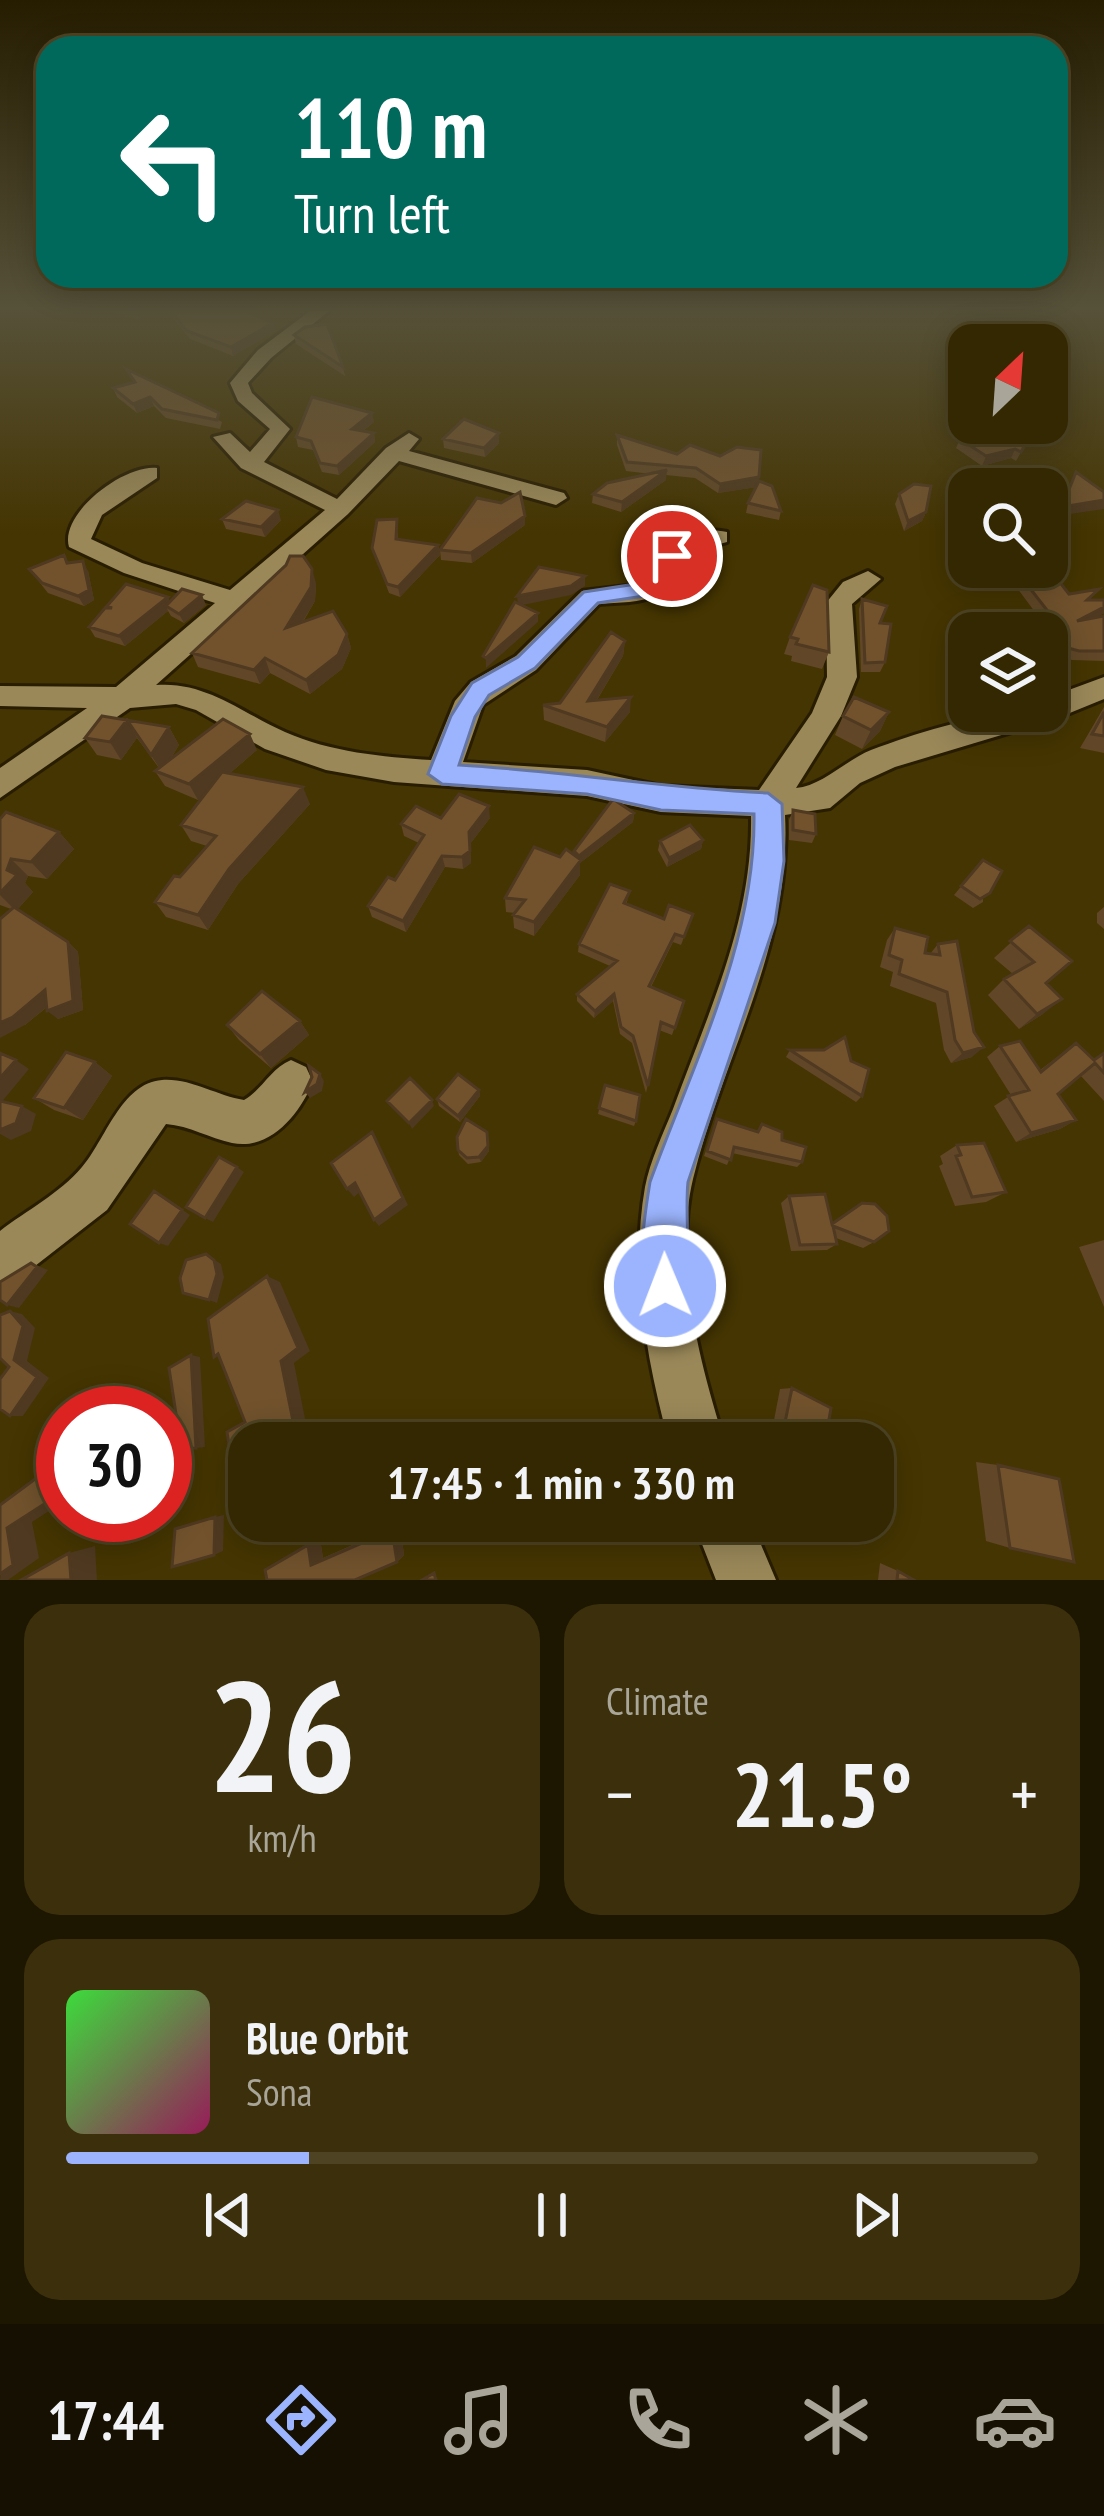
<!DOCTYPE html>
<html lang="en">
<head>
<meta charset="utf-8">
<style>
  :root { --surface:#342802; --page:#3c300c; --text:#f1f3f6; --muted:#a9a699; --line:#4e4424; --accent:#9bb4fd }
  body { margin:0; font-family:"PT Sans Narrow",sans-serif; background:var(--page); color:var(--text); height:100vh; display:flex; flex-direction:column; font-size:45px; white-space:nowrap }
  * { box-sizing:border-box; margin:0 }
  p { font-size:39px; color:var(--muted) }
  .icon { flex:none; width:66px; height:66px; fill:none; stroke:currentColor; stroke-width:2; stroke-linecap:round; stroke-linejoin:round }
  .map { position:relative; height:1580px; overflow:hidden }
  .sheet { display:flex; flex-direction:column; gap:24px; padding:24px; background:#1d1601; flex:1 }
  .sheet>* { flex:none }
  .top-card { position:absolute; left:36px; top:36px; width:1032px; height:252px; border-radius:36px; box-shadow:0 6px 30px #0003,0 0 0 3px var(--line); background:#00695c; color:#fff; overflow:hidden }
  .needle { width:78px; rotate:25deg }
  .controls { position:absolute; left:948px; top:324px; display:grid; gap:24px }
  .controls a { display:grid; place-items:center; width:120px; height:120px; border-radius:24px; background:var(--surface); box-shadow:0 6px 30px #0003,0 0 0 3px var(--line); font-size:60px }
  .speed { position:absolute; left:36px; top:1386px; display:flex; gap:24px; font-size:60px; font-weight:700; text-align:center }
  .speed>* { display:grid; place-content:center; width:156px; height:156px; border-radius:50%; background:var(--surface); box-shadow:0 6px 30px #0003,0 0 0 3px var(--line); line-height:1 }
  .speed .limit { border:18px solid #d22; background:#fff; color:#111 }
  .pin { position:absolute; display:grid; place-items:center; width:102px; height:102px; color:#fff; margin:-51px; border:6px solid #fff; border-radius:50%; box-shadow:0 3px 12px #0007 }
  .me { position:absolute; width:132px; margin:-66px; rotate:359deg; stroke-linejoin:round; filter:drop-shadow(0 0 9px #0008) }
  .turn { display:flex; align-items:center; gap:42px; height:252px; padding:0 60px; font-size:54px }
  .turn .icon { width:156px; height:156px; stroke-width:2.5 }
  .turn b { display:block; font-size:84px; line-height:102px }
  .big { font-size:90px; font-weight:700; line-height:1.1 }
  .sheet .card { flex:1; display:flex; flex-direction:column; justify-content:center; gap:18px; min-width:0; padding:0 42px; border-radius:36px; background:var(--page) }
  .sheet .dial { align-items:center; gap:0 }
  .dial b { font-size:156px; line-height:1 }
  .song { display:flex; align-items:center; gap:36px }
  .cover { width:144px; height:144px; border-radius:18px; background:linear-gradient(135deg,hsl(120 70% 55%),hsl(330 70% 35%)) }
  .played { height:12px; border-radius:6px; background:linear-gradient(90deg,var(--accent) 25%,var(--line) 25%) }
  .keys { display:flex; justify-content:space-around; direction:ltr }
  .heat { display:flex; justify-content:space-between; align-items:center; font-size:66px; direction:ltr }
  .sheet .tiles { flex:1; display:grid; gap:24px; grid-template-columns:1fr 1fr }
  .card:last-child { grid-column:span 2 }
  .trip { position:absolute; left:228px; top:1422px; width:666px; height:120px; border-radius:36px; background:var(--surface); box-shadow:0 6px 30px #0003,0 0 0 3px var(--line); font-weight:700; line-height:120px; text-align:center }
  .tab-bar { display:flex; height:192px; justify-content:space-around; align-items:center; background:#151001; color:var(--muted) }
  .tab-bar .icon { width:84px; height:84px }
  .tab-bar .current { color:var(--accent) }
  .tab-bar b { font-size:54px; color:var(--text) }
  .map>svg:first-child { display:block }
</style>
</head>
<body>
<div class="map">
<svg width="1104" height="1580" viewBox="0 0 1104 1580">
  <rect width="100%" height="100%" fill="#453502"/>
  <g fill="none" stroke-linecap="round" stroke-linejoin="round">
    <defs>
      <path id="minor" d="M310 311H329L271 358 248 383 252 393 290 429 264 462 337 499 386 448 409 433 419 439 409 451 564 493 567 498 556 505 399 461 348 514 156 685C206 681 242 713 285 732 330 752 383 757 431 760L455 701 471 682 516 656 582 591 636 585C670 564 674 521 727 532V542C676 554 690 573 657 594 641 604 618 602 599 604L536 670 483 705 463 762 587 770 661 786 759 790 812 713 827 677 826 603 843 582 868 571 881 579 852 604 857 677 841 716 796 788C822 786 846 760 871 750 926 729 989 711 1047 711V698L1104 677V699L1055 719 895 767 860 783 830 808 785 815C792 945 723 1056 693 1179 673 1263 700 1364 725 1443H669C647 1361 630 1272 645 1187 650 1161 663 1134 673 1109 708 1013 753 920 751 816L661 812 587 796 394 782 326 770 265 749 196 710 176 704 130 708 0 798V768L87 708 0 706V686L116 687 215 603 124 573 69 547C59 513 125 464 157 468V478L102 515 91 539 142 563 230 590 325 510 241 468 213 437 230 433 250 452 270 429 238 401 230 383 258 350Z
        M291 1060 306 1067 313 1082C300 1113 271 1151 232 1143 209 1138 190 1126 166 1124L107 1210 17 1280 0 1288V1231C27 1210 59 1194 82 1167 105 1141 121 1083 162 1080 191 1078 217 1096 244 1100 263 1089 270 1069 291 1060Z
        M693 1521H751L776 1580H716Z"/>
    </defs>
    <use href="#minor" stroke="#291d00" stroke-width="6"/>
    <use href="#minor" fill="#9a8859" fill-rule="evenodd"/>
  </g>
  <path fill="#614727" d="M105 311H160L139 320Z
    M167 311H246L275 331 233 356 190 339Z
    M294 335 343 367 345 376 296 344Z
    M126 369 222 422 220 429 166 418 154 406 137 413 117 397 113 388 133 382Z
    M374 422 363 431 374 433 375 442 339 475 322 472 313 450 298 447 296 437Z
    M1034 429 1016 461 1011 458 982 466 956 448 960 439Z
    M499 433V443L485 457 444 448 443 439Z
    M617 435 759 477 757 486 781 511 779 520 746 513 748 503 756 487 718 493 695 478 666 475V480L621 512 592 503 593 494 651 474 626 471 617 445Z
    M899 494 926 512 922 521 904 531 895 504Z
    M222 519 281 520 265 537 226 529Z
    M397 519 398 540 438 545 440 555 400 597 389 593 372 548Z
    M525 525 472 563 441 560 440 550Z
    M64 555 68 563 88 571 94 600 84 606 48 593 29 569Z
    M1022 578 1091 600H1104V613L1095 618 1104 616V661L1072 660 1047 654V633H1035L1041 620 1017 588Z
    M316 583 315 601 303 622 347 634 351 648 342 669 310 694 270 673 260 684 198 667 192 653Z
    M168 597 170 602 206 605 184 623 171 616 168 611 125 646 95 637 89 627Z
    M862 599 880 623 885 662 880 672H861L859 609Z
    M790 637 829 652 822 669 791 661 792 656 784 654Z
    M625 641 623 656 597 700 630 712 605 742 544 720 543 705 560 703Z
    M1104 707V753L1080 748Z
    M889 712 880 731 862 749 835 735 843 716Z
    M102 716 169 727 179 745 170 760 257 750 229 774 310 804 238 884 208 930 166 917 155 902 207 846 191 841 181 825 205 794 198 800 165 786 155 771 159 768 137 738 121 760 97 755 85 738Z
    M793 810 816 834 812 843 789 840V820Z
    M634 813 633 822 580 863V875L534 936 514 928 513 915 515 913 506 912 505 898 560 857 573 855 574 851Z
    M441 818H490L470 844 471 863 463 869 445 867 406 932 372 917 368 906 395 880 419 843 404 836 401 824Z
    M0 819 59 832 74 849 47 879 28 876 25 883 33 892 17 910 68 942 78 952 83 1010 58 1019 47 1007 25 1025 11 909 0 905Z
    M703 840 701 849 667 867 658 850 660 841Z
    M983 860V902L973 908 954 895Z
    M628 899 626 904 664 919 693 914 681 945 673 942 651 987 684 1001 672 1035 659 1030 646 1093 632 1043 620 1034 613 1001 594 1018 577 1001V994L610 966 578 952 579 944Z
    M1104 907V929L1097 923V913Z
    M1029 926 1046 983 1043 1014 1019 1029 988 995 1004 979 1013 974 994 958Z
    M895 928 925 953 930 954 938 944 972 1057 951 1063 944 1050 936 1003 890 986 893 972 880 967 887 940Z
    M300 1021 309 1035 271 1068 239 1040 227 1025Z
    M1076 1043 1094 1060 1104 1053V1101L1080 1075 1058 1094 1076 1120 1060 1129 1016 1142 994 1106 1011 1095 987 1057 1000 1046 1040 1070Z
    M790 1050 862 1096 856 1102 786 1057Z
    M95 1062 112 1076 83 1120 54 1110 34 1098Z
    M605 1085 636 1121 634 1126 598 1114Z
    M479 1090 480 1096 460 1122 439 1106 437 1099Z
    M717 1119 757 1132 762 1124 782 1140 802 1162 797 1167 732 1153 727 1165 704 1156Z
    M487 1132 489 1151 481 1162 468 1164 459 1155 458 1150Z
    M957 1145 1006 1192 986 1202 955 1206 939 1166 943 1164 940 1156Z
    M789 1196 832 1224 874 1242 863 1248 836 1238 837 1244 827 1250 791 1251 781 1203Z
    M1104 1240V1307L1079 1247Z
    M792 1388 825 1443H773L770 1441 780 1389Z
    M976 1462 998 1465 1010 1548 986 1541Z
    M400 1524 404 1555 397 1562 267 1580 320 1539 323 1558Z
    M880 1563 898 1571 914 1580H878Z"/>
  <path fill="#4f3920" d="M137 311H160L139 320Z
    M273 323 275 331 233 356 231 347Z
    M150 397 154 406 137 413 133 404Z
    M372 413 374 422 354 438 352 429Z
    M374 433 375 442 339 475 337 466Z
    M499 433V443L485 457 484 448Z
    M1015 449 1011 458 982 466 986 456Z
    M667 470 666 480 621 512 622 502Z
    M759 477 757 487 718 493 720 484Z
    M1104 500V509L1056 516 1062 507Z
    M278 510 281 520 265 537 261 527Z
    M926 512 922 521 904 531 908 521Z
    M525 516V525L472 563 471 553Z
    M438 545 440 555 400 597 398 587Z
    M83 561 88 571 94 600 84 606 78 596Z
    M312 569 316 583 315 601 290 642 286 628Z
    M585 576V586L571 595 518 606 517 596Z
    M202 595 206 605 184 623 179 614Z
    M168 597 173 607 166 606 168 611 125 646 119 636Z
    M1104 607V613L1070 631 1077 621Z
    M538 613V622L486 668V658Z
    M347 634 351 648 342 669 310 694 306 680Z
    M625 641 623 656 587 716 588 701Z
    M265 658 270 673 260 684 254 670Z
    M631 697 630 712 605 742 607 727Z
    M889 712 880 731 862 749 871 730Z
    M127 720 137 738 121 760 110 742Z
    M169 727 179 745 162 772 151 755Z
    M250 734 257 750 198 800 189 784Z
    M303 787 310 804 238 884 208 930 198 915 229 869Z
    M489 806 490 818 470 844 471 863 463 869 462 857 469 832Z
    M634 813 633 822 580 863V875L534 936V922L578 863 579 856Z
    M59 832 74 849 47 879 31 862Z
    M703 840 701 849 667 867 669 858Z
    M442 856 445 867 406 932 403 921Z
    M11 859 28 876 25 883 33 892 16 911 0 895Z
    M68 942 78 952 83 1010 58 1019 47 1011Z
    M45 990 56 999 25 1025 0 1038V1023Z
    M614 994 613 1001 594 1018 595 1011Z
    M1062 999 1043 1014 1019 1029 1037 1014Z
    M300 1021 309 1035 271 1068 260 1054Z
    M984 1047 972 1057 951 1063 963 1053Z
    M16 1060 29 1069 0 1104V1078Z
    M95 1062 112 1076 83 1120 64 1108Z
    M320 1074 324 1081 322 1091 310 1098 305 1092Z
    M479 1090 480 1096 460 1122 458 1116Z
    M432 1100 434 1106 412 1129 409 1123Z
    M22 1106 36 1114 31 1131 11 1140 0 1134V1130Z
    M1076 1120 1060 1129 1016 1142 1031 1133Z
    M372 1132 408 1205 379 1226 374 1220Z
    M487 1132 489 1151 481 1162 479 1157Z
    M237 1167 244 1172 213 1222 205 1218Z
    M355 1183 361 1191 354 1197 347 1189Z
    M163 1196 190 1215 168 1246 159 1243Z
    M206 1254 221 1264 224 1277 217 1303 209 1300Z
    M31 1263 48 1270 19 1308 7 1305Z
    M267 1276 280 1282 310 1351 294 1363 308 1434 293 1443H282L281 1361Z
    M10 1311 22 1314 35 1328 27 1361 49 1378 23 1416H10L14 1360Z
    M191 1355 200 1357 205 1447 196 1448Z
    M58 1462H63V1502L32 1522 39 1558 8 1580H0L7 1528Z
    M224 1515 223 1551 214 1555 215 1517Z
    M400 1524 404 1555 397 1562 392 1530Z
    M320 1539 323 1558 311 1565 308 1545Z
    M95 1546 97 1580H71L69 1553Z"/>
  <path fill="#71522d" stroke="#4f3920" stroke-width="3" d="M171 311H246L273 323 231 347 187 331Z
    M327 324 343 367 294 335 305 327Z
    M126 369 219 413 217 420 162 409 150 397 133 404 113 388 135 382Z
    M312 397 372 413 352 429 374 433 337 466 320 463 311 441 296 437Z
    M464 419 499 433 484 448 443 439Z
    M1019 423H1023L1034 429 1021 452 1015 449 986 456 960 439Z
    M617 435 677 454 690 445 720 456 737 447 761 450 759 477 720 484 696 468 627 462Z
    M667 470 622 502 593 494 607 483Z
    M1076 472 1104 492V500L1062 507Z
    M759 481 772 486 781 511 748 503Z
    M914 484 931 486 926 512 908 521 899 494Z
    M520 492 525 516 471 553 440 550 477 498 501 503Z
    M246 501 278 510 261 527 222 519Z
    M397 519 396 539 438 545 398 587 387 584 372 548 377 520Z
    M64 555 67 563 83 561 89 590 78 596 42 583 29 569Z
    M290 556H303L312 569 311 587 286 628 333 611 347 634 338 655 306 680 265 658 254 670 192 653 286 565Z
    M539 567 585 576 571 586 517 596Z
    M1055 576 1069 594 1099 589 1087 600H1104V607L1077 621 1104 616V651H1079L1047 642V633H1041V620L1057 623 1022 578Z
    M126 584 168 597 119 636 89 627 105 608H112L107 606Z
    M813 585 827 590 829 652 796 644 798 639 790 637Z
    M182 589 202 595 179 614 166 606Z
    M862 599 887 606 880 623 891 624 885 662 865 663Z
    M515 602 538 613 486 658 483 656Z
    M611 632 625 641 588 701 631 697 607 727 543 705 560 703Z
    M854 697 889 712 871 730 843 716Z
    M1104 712V736L1092 734Z
    M102 716 169 727 151 755 127 720 110 742 85 738Z
    M223 719 250 734 189 784 155 771Z
    M222 772 303 787 229 869 198 915 155 902 174 876 180 877 216 836 181 825Z
    M459 794 489 806 469 832 470 851 462 857 442 856 403 921 368 906 388 877 395 880 424 835 401 824 416 806 441 818Z
    M613 799 634 813 579 856 574 851Z
    M793 810 815 814 816 834 793 830Z
    M6 812 59 832 31 862 11 859 7 870 17 875 0 893V819Z
    M690 825 703 840 669 858 660 841Z
    M534 847 560 857 566 849 581 860 534 922 513 915 525 900 505 898Z
    M983 860 1002 871 990 893 980 899 961 886Z
    M610 884 630 891 624 903 664 919 669 905 693 914 684 937 675 934 649 986 684 1001 675 1028 661 1022 648 1086 633 1036 621 1027 614 994 595 1011 577 994 617 961 579 944Z
    M14 907 68 942 73 1001 47 1011 45 990 13 1017 0 1023V919Z
    M1029 926 1072 961 1046 983 1062 999 1037 1014 1004 979 1034 962 1010 941Z
    M895 928 928 937 925 953 940 955 938 944 957 941 974 1032 984 1047 963 1053 955 1040 947 992 899 974 902 960 889 955Z
    M262 991 300 1021 260 1054 227 1025Z
    M845 1037 851 1061 869 1069 862 1096 790 1050H824Z
    M1020 1041 1041 1072 1076 1043 1094 1060 1104 1053V1073L1095 1063 1058 1094 1076 1120 1031 1133 1008 1096 1029 1090 1000 1046Z
    M66 1052 95 1062 64 1108 34 1098Z
    M0 1053 16 1060 0 1078Z
    M309 1066 320 1074 317 1084 305 1092 312 1077Z
    M458 1074 479 1090 458 1116 437 1099Z
    M410 1078 432 1100 409 1123 387 1101Z
    M605 1085 640 1095 636 1121 599 1108Z
    M0 1101 22 1106 16 1123 0 1130Z
    M466 1119 487 1132 488 1146 479 1157 467 1158 458 1150 457 1137Z
    M717 1119 758 1132 762 1124 782 1132V1140L806 1147 802 1162 734 1147 731 1160 707 1151Z
    M372 1132 403 1198 374 1220 355 1183 347 1189 331 1163Z
    M984 1143 1006 1192 972 1197 956 1156 961 1155 957 1145Z
    M219 1157 237 1167 205 1218 186 1207Z
    M154 1191 182 1210 159 1243 130 1224Z
    M825 1194 832 1224 862 1203 875 1204 887 1216 889 1231 874 1242 833 1226 837 1244 800 1245 789 1196Z
    M206 1254 214 1260 217 1274 209 1300 183 1293 180 1278 186 1260Z
    M31 1263 37 1267 7 1305 0 1300V1282Z
    M267 1276 298 1348 281 1361 296 1436 282 1443H249V1462L233 1471 227 1432 245 1422 218 1354 214 1357 208 1319Z
    M10 1311 23 1326 14 1360 37 1377 10 1416 0 1409V1379L9 1367 0 1358V1315Z
    M191 1355 196 1448 182 1449 179 1435 165 1441V1418L176 1414 169 1368Z
    M792 1388 831 1408 825 1443 781 1442Z
    M730 1431 752 1442 751 1443H733Z
    M58 1462 63 1492 7 1528 13 1565 0 1574V1505Z
    M998 1465 1059 1479 1074 1562 1010 1548Z
    M215 1517 214 1555 172 1567 175 1529Z
    M392 1530 397 1562 355 1580H267L265 1570 308 1545 311 1565Z
    M69 1553 71 1580H21Z
    M898 1571 914 1580H897Z
    M434 1573 436 1580H422Z"/>
  <linearGradient id="sky" x2="0" y2="1"><stop stop-color="#261d01"/><stop offset="0.58" stop-color="#565139"/><stop offset="1" stop-color="#565139" stop-opacity="0"/></linearGradient>
  <rect width="1104" height="532" fill="url(#sky)"/>
  <path fill="#9bb4fd" stroke="#6575a4" stroke-width="3" d="M672 550 682 556 657 594 598 603 535 668 489 695 475 717 459 765C563 771 664 788 768 793L782 804 784 861 775 923 688 1182C684 1219 694 1267 680 1301L665 1307 650 1301C636 1266 644 1219 650 1182 693 1064 756 941 754 814L661 810 587 794 442 784 428 774 451 716 472 683 518 657 584 592 642 583 664 552Z"/>
</svg>
<div class="controls">
<a><svg class="needle" viewBox="-14 -14 28 28"><path d="M0-13l5 13h-10z" fill="#e53935"/><path d="M0 13l5-13h-10z" fill="#a9a699"/></svg></a>
<a><svg class="icon" aria-label="search" viewBox="0 0 24 24"><circle cx="10" cy="10" r="6"/><path d="M15 15l6 6"/></svg></a>
<a><svg class="icon" aria-label="layers" viewBox="0 0 24 24"><path d="M12 4l9 5-9 5-9-5zM3 14l9 5 9-5"/></svg></a>
</div>
<div class="speed"><div class="limit">30</div></div>
<div class="pin" style="left:672px;top:556px;background:#d93025"><svg class="icon" aria-label="arrive" viewBox="0 0 24 24"><path d="M6 21V4h12l-3 4 3 4H6"/></svg></div>
<svg class="me" style="left:665px;top:1286px" viewBox="-20 -20 40 40"><circle r="17" fill="#9bb4fd" stroke="#fff" stroke-width="3"/><path d="M0-11L8 9 0 5-8 9z" fill="#fff"/></svg>
<div class="trip">17:45 · 1 min · 330 m</div>
<div class="top-card">
<div class="turn"><svg class="icon" aria-label="left" viewBox="0 0 24 24"><path d="M17 20v-9H6M10 6l-5 5 5 5"/></svg><div><b>110 m</b>Turn left</div></div>
</div>
</div>
<section class="sheet">
<div class="tiles">
<div class="card dial"><b>26</b><p>km/h</p></div>
<div class="card"><p>Climate</p>
<div class="heat"><a>−</a><b class="big">21.5°</b><a>+</a></div>
</div>
<div class="card">
<div class="song"><i class="cover"></i><div><b>Blue Orbit</b><p>Sona</p></div></div>
<div class="played"></div>
<div class="keys"><svg class="icon" aria-label="previous" viewBox="0 0 24 24"><path d="M18 5L8 12l10 7zM5 5v14"/></svg><svg class="icon" aria-label="pause" viewBox="0 0 24 24"><path d="M8 5v14M16 5v14"/></svg><svg class="icon" aria-label="next" viewBox="0 0 24 24"><path d="M6 5l10 7-10 7zM19 5v14"/></svg></div>
</div>
</div>
</section>
<nav class="tab-bar">
<b>17:44</b>
<svg class="icon current" aria-label="directions" viewBox="0 0 24 24"><path d="M12 3l9 9-9 9-9-9zM9 14v-3h6M13 9l2 2-2 2"/></svg>
<svg class="icon" aria-label="music" viewBox="0 0 24 24"><path d="M9 18V5l10-2v13"/><circle cx="6" cy="18" r="3"/><circle cx="16" cy="16" r="3"/></svg>
<svg class="icon" aria-label="phone" viewBox="0 0 24 24"><path d="M5 4h4l2 5-3 2q2 4 5 5l2-3 5 2v4C11 20 4 13 5 4z"/></svg>
<svg class="icon" aria-label="climate" viewBox="0 0 24 24"><path d="M12 3v18M4 7l16 10M4 17L20 7"/></svg>
<svg class="icon" aria-label="car" viewBox="0 0 24 24"><path d="M5 17H2v-5l4-1 3-4h7l3 4 3 1v5h-3M9 17h6M6 11h13"/><circle cx="7" cy="17" r="2"/><circle cx="17" cy="17" r="2"/></svg>
</nav>
</body>
</html>
